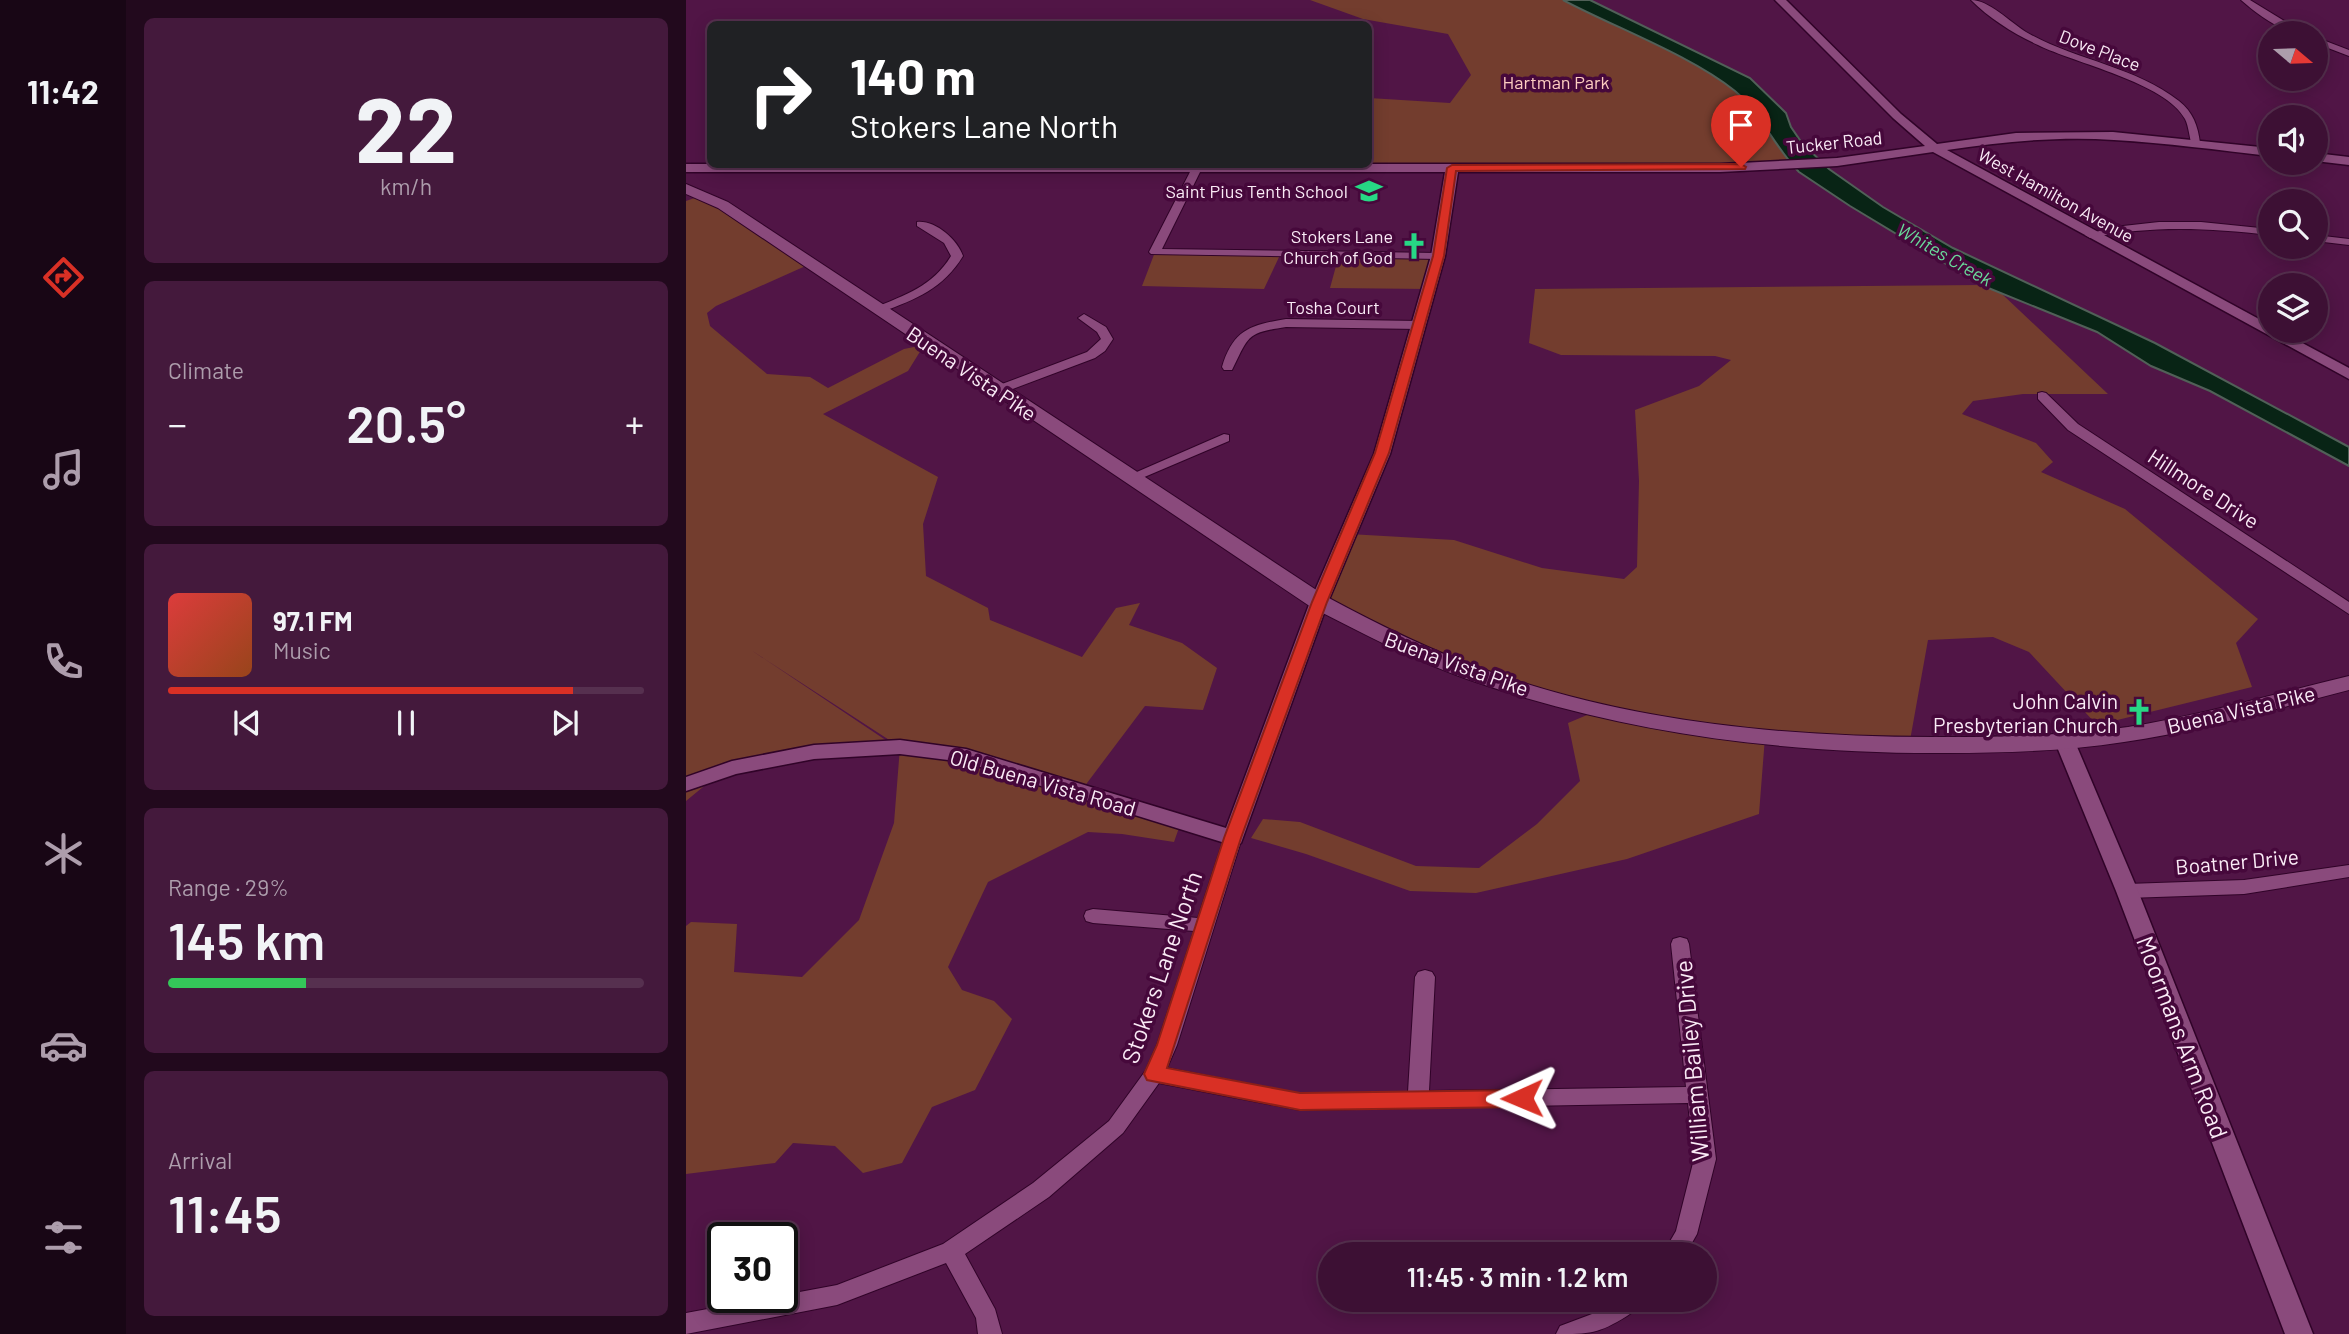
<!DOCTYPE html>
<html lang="en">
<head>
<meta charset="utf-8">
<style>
  :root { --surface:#3d1034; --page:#44193c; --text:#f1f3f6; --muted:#ad9dac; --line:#56304f; --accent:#d93025 }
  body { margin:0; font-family:Barlow,sans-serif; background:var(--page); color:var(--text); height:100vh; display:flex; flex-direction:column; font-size:26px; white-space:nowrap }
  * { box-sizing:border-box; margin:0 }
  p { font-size:23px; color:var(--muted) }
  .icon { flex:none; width:38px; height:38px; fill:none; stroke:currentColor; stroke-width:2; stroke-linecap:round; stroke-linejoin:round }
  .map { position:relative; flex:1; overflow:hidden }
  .panel { display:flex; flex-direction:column; gap:18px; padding:18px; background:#22091d; width:560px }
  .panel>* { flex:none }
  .hud { position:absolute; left:21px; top:21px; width:665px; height:147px; border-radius:10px; box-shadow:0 4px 18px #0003,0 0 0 2px var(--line); background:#202124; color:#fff; overflow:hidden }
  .needle { width:46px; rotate:109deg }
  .buttons { position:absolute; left:1572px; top:21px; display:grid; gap:14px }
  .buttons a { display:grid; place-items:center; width:70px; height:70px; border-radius:50%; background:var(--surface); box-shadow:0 4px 18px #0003,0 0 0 2px var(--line); font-size:35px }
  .speed { position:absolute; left:21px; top:1222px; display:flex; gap:14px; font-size:35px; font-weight:700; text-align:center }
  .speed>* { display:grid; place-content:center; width:91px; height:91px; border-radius:50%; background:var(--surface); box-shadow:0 4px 18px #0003,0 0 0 2px var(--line); line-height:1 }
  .speed .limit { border:4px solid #111; border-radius:10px; background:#fff; color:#111 }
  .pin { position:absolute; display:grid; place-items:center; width:60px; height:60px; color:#fff; margin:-72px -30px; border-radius:50% 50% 50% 0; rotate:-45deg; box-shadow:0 0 7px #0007 }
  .pin .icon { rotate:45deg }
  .me { position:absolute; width:77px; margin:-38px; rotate:269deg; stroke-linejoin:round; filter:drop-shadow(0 0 5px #0008) }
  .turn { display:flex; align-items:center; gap:24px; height:147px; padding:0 28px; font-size:32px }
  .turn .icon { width:91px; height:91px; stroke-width:2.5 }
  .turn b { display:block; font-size:49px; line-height:60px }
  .big { font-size:52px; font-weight:600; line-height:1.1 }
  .panel .widget { flex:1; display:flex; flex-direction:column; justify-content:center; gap:10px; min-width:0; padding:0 24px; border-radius:10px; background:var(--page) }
  .panel .dial { align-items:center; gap:0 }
  .dial b { font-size:91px; line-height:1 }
  .song { display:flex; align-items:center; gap:21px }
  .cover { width:84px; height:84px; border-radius:10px; background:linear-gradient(135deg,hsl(0 70% 55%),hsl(20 70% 35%)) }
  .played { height:7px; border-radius:4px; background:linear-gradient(90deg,var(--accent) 85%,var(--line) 85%) }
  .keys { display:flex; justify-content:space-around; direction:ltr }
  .heat { display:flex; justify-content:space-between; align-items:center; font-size:38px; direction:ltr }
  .charge { height:10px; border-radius:5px; background:linear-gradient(90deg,#34c759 29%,var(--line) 0) }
  .trip { position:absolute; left:632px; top:1242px; width:399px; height:70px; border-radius:35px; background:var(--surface); box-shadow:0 4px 18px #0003,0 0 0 2px var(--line); font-weight:600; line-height:70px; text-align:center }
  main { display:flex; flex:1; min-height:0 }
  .menu { display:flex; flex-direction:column; width:126px; justify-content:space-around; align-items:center; background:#180615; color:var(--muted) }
  .menu .icon { width:49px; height:49px }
  .menu .active { color:var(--accent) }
  .menu b { font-size:32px; color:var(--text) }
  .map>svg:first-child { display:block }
</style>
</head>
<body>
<main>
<nav class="menu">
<b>11:42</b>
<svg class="icon active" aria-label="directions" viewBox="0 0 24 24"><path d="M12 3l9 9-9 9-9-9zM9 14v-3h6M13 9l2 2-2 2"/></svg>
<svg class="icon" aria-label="music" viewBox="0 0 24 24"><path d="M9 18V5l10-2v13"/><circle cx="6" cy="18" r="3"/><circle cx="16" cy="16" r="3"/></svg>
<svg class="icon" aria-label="phone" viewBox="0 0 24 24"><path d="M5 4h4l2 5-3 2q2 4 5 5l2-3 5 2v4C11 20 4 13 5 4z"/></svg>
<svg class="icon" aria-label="climate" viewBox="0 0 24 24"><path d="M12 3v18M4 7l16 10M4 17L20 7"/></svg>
<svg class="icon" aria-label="car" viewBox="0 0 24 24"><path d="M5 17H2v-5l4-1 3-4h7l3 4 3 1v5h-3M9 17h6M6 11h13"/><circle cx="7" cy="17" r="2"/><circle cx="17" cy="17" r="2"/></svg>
<svg class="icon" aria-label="filters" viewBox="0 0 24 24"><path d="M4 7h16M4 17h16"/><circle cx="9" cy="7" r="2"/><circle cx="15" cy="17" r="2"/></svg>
</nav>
<section class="panel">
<div class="widget dial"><b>22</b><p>km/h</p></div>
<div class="widget"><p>Climate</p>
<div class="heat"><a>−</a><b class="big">20.5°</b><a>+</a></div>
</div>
<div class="widget">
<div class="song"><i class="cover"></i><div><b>97.1 FM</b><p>Music</p></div></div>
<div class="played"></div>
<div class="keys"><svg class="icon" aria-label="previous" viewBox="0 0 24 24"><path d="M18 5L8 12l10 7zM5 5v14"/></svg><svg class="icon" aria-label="pause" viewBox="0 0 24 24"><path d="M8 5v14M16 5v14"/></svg><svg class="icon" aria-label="next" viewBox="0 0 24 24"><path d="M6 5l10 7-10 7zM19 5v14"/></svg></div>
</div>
<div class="widget"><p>Range · 29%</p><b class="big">145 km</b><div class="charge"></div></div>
<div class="widget"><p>Arrival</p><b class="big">11:45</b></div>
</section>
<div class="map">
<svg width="1663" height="1334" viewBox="0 0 1663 1334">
  <rect width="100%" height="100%" fill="#511546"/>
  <path fill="#733d2e" d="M624 0H897L971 39 1061 97 1105 162 976 166 682 164 683 98 764 103 785 75 762 34 677 19Z
    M17 195 124 264 30 306 21 313 24 326 81 374 124 377 142 388 218 349 233 346 235 350 222 371 137 414 252 477 237 524 240 576 302 608 304 620 396 657 430 608 454 603 443 625 496 643 531 668 517 710 459 706 395 791 495 822 488 842 436 834 402 832 302 882 262 967 276 990 308 1001 326 1019 289 1090 246 1107 216 1163 177 1173 149 1146 107 1143 89 1163 0 1174V926L5 922 51 924 48 972 116 977 173 920 208 823 214 747 65 650 210 747 34 773 0 801V201Z
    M469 252 478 254 594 255 578 289 456 286Z
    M653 255 752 256 743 289 644 288Z
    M1295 285 1316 294 1422 394H1337L1287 401 1276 414 1350 443 1367 462 1355 472 1439 509 1572 619 1550 643 1566 687 1411 725 1343 652 1307 637 1242 640 1223 746 1079 737 1073 814 941 859 790 893 724 891 620 854 565 838 577 819 614 822 730 866 793 868 851 824 894 781 882 723 913 710 821 684 633 602 663 534 768 540 856 568 938 579 951 567 953 481 949 410 1013 386 1045 360 1029 356 875 355 843 343 849 289Z"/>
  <path fill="#082415" stroke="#516058" stroke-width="2" d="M877 0H904L1064 78 1100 113 1105 127 1116 143 1143 169 1197 207 1267 248 1469 343 1663 447V466L1524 391 1465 366 1411 332 1295 285 1164 206 1113 172C1089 148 1075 113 1049 91 1004 55 930 28 877 0Z"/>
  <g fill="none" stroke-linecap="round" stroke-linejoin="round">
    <defs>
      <path id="minor" d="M1285 0C1303 0 1324 22 1340 32 1388 60 1448 66 1493 101 1507 112 1512 126 1514 143L1506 145C1503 137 1503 127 1499 119 1480 83 1388 63 1352 45 1328 34 1303 18 1285 0Z
        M1555 0H1564L1618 33C1597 34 1571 14 1555 0Z
        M1629 37 1663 50V56L1629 43Z
        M511 165 516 168 476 249 752 253 758 256 752 259 465 254 463 252 506 168Z
        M231 222C249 220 271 239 277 256 257 289 230 299 196 312H188V308C219 295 247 286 265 256L258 243 231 226Z
        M1473 222H1515L1584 229V235C1522 228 1465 225 1404 238L1399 235 1428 227Z
        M1629 235 1663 239V245L1629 241Z
        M398 314 420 327 427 339 419 351 409 358 316 393H308V387L401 352 415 339 411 332 392 318Z
        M600 319 733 321 739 325 733 329 600 327C560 333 563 336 546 370H538L536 367C547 330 564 325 600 319Z
        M1356 392 1360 393 1392 424 1663 602V614L1382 430 1352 399V393Z
        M538 434 543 435V441L449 481 444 482 437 478Z
        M547 832 553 834 556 838 491 1045 481 1068 614 1094 722 1092 729 977 732 972 739 970 746 972 749 977 743 1091 1000 1087 985 944 987 939 994 937 1001 939 1003 944 1030 1159 1011 1234 999 1255H976L990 1231 1008 1159 1002 1103 614 1110 473 1083 437 1133 363 1197 279 1254 309 1309 316 1334H292L290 1318 260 1263 151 1305 0 1334V1313L151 1285 257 1244 347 1183 423 1121 460 1070 471 1045 508 931 407 923 400 921 398 916 400 911 407 909 512 918 538 838 541 834Z
        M1663 865V877L1558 894 1441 898 1435 896 1432 891 1435 886 1441 884 1558 880Z
        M927 1300H957C954 1308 948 1311 941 1316 912 1334 904 1334 870 1334L874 1326 906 1314Z"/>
      <path id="tertiary" d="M1089 0H1100L1215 114 1251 144 1330 133 1427 132 1584 148V156C1532 150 1480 143 1428 140 1372 136 1316 142 1261 150L1584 325V331H1594L1663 368V379L1247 152 1151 166 1034 172H772L759 256 704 454 642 602 555 843 547 845 539 843 278 762 214 754 128 759 50 774 0 791V777L46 761 128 745 214 740 280 749 540 828 624 602 688 454 745 256 759 172H0V164H1034L1151 158 1239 146 1207 118Z
        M1629 153 1663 157V165L1629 161Z
        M1379 735 1386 737 1389 742 1452 891 1627 1334H1599L1430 891 1369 742 1372 737Z"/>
      <path id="secondary" d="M0 184 42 202 641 597C691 624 741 649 794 668 942 723 1105 738 1262 737 1322 737 1382 735 1442 727 1517 715 1589 694 1663 676V690C1588 709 1514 731 1438 742 1380 751 1320 753 1261 753 1098 754 935 733 781 679 727 660 676 633 625 607L32 208 0 194Z"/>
    </defs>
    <use href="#minor" stroke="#300328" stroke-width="2"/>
    <use href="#tertiary" stroke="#300328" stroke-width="3"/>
    <use href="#secondary" stroke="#300328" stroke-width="2"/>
    <use href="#minor" fill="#8a4a7c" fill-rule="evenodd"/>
    <use href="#tertiary" fill="#8a4a7c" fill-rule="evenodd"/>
    <use href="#secondary" fill="#8a4a7c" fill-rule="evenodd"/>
  </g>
  <path fill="#d93025" stroke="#8d1f18" stroke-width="2" d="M1055 164 1060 167 1059 169 770 171 758 256 703 453 641 602 555 838 481 1068 614 1093 836 1090 844 1092 847 1098 844 1104 836 1107 614 1110 461 1080 458 1074 471 1045 538 838 626 602 689 453 747 256 761 168 766 165Z"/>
  <defs>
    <symbol id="school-bare" viewBox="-9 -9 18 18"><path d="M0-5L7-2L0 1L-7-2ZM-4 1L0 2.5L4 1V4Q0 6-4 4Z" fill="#27d885" stroke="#46083b" stroke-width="2.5" paint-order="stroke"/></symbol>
    <symbol id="church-bare" viewBox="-9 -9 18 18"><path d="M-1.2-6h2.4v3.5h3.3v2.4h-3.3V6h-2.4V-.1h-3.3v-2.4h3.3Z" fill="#27d885" stroke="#46083b" stroke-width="2.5" paint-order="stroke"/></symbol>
  </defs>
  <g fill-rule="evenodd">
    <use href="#school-bare" x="664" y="172" width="38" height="38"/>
    <use href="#church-bare" x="709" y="227" width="38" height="38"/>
    <use href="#church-bare" x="1434" y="693" width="38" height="38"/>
  </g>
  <g text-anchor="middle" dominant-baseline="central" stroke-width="7" stroke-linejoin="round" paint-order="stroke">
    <g font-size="18" fill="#faebf6" stroke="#46083b">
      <text transform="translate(1414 50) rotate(21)">Dove Place</text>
      <text transform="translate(1148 142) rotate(-6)">Tucker Road</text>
      <text transform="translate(1370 195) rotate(29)">West Hamilton Avenue</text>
      <text x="647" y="307">Tosha Court</text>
    </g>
    <g font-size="18" fill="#fdcec1" stroke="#46083b">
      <text x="870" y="82">Hartman Park</text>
    </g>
    <g font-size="18" fill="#faebf6" stroke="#46083b" text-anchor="end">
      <text x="662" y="191">Saint Pius Tenth School</text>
      <text x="707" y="236">Stokers Lane<tspan x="707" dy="21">Church of God</tspan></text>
    </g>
    <g font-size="19" font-style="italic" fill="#69db9a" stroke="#46083b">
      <text transform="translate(1259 254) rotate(30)">Whites Creek</text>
    </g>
    <g font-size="21" fill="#faebf6" stroke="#46083b">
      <text transform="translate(286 373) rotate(34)">Buena Vista Pike</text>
      <text transform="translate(1518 488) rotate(33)">Hillmore Drive</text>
      <text transform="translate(771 663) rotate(20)">Buena Vista Pike</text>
      <text transform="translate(1555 709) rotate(-13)">Buena Vista Pike</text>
      <text transform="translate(357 782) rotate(16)">Old Buena Vista Road</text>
      <text transform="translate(1551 861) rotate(-5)">Boatner Drive</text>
    </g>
    <g font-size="21" fill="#faebf6" stroke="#46083b" text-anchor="end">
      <text x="1432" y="700">John Calvin<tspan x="1432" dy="24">Presbyterian Church</tspan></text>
    </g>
    <g font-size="24" fill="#faebf6" stroke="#46083b">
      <text transform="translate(475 967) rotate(-71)">Stokers Lane North</text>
      <text transform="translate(1497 1037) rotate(69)">Moormans Arm Road</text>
      <text transform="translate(1005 1061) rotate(-95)">William Bailey Drive</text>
    </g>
  </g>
</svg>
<div class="buttons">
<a><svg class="needle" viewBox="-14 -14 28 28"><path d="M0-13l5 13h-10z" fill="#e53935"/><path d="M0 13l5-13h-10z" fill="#ad9dac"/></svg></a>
<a><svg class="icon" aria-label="sound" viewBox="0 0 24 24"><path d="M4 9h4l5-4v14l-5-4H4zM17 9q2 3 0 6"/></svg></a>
<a><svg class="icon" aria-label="search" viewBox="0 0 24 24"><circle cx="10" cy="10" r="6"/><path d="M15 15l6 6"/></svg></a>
<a><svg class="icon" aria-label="layers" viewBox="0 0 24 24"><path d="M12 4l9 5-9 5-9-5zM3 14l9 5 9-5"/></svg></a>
</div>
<div class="speed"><div class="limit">30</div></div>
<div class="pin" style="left:1055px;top:167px;background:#d93025"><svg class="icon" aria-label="arrive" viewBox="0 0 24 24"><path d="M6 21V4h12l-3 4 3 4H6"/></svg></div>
<svg class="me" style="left:836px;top:1098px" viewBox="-20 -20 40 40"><path d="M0-17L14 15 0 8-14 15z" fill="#d93025" stroke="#fff" stroke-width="4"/></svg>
<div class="trip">11:45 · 3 min · 1.2 km</div>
<div class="hud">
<div class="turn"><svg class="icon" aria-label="right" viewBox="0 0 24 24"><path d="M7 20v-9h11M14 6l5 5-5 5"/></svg><div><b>140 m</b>Stokers Lane North</div></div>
</div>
</div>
</main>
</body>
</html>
